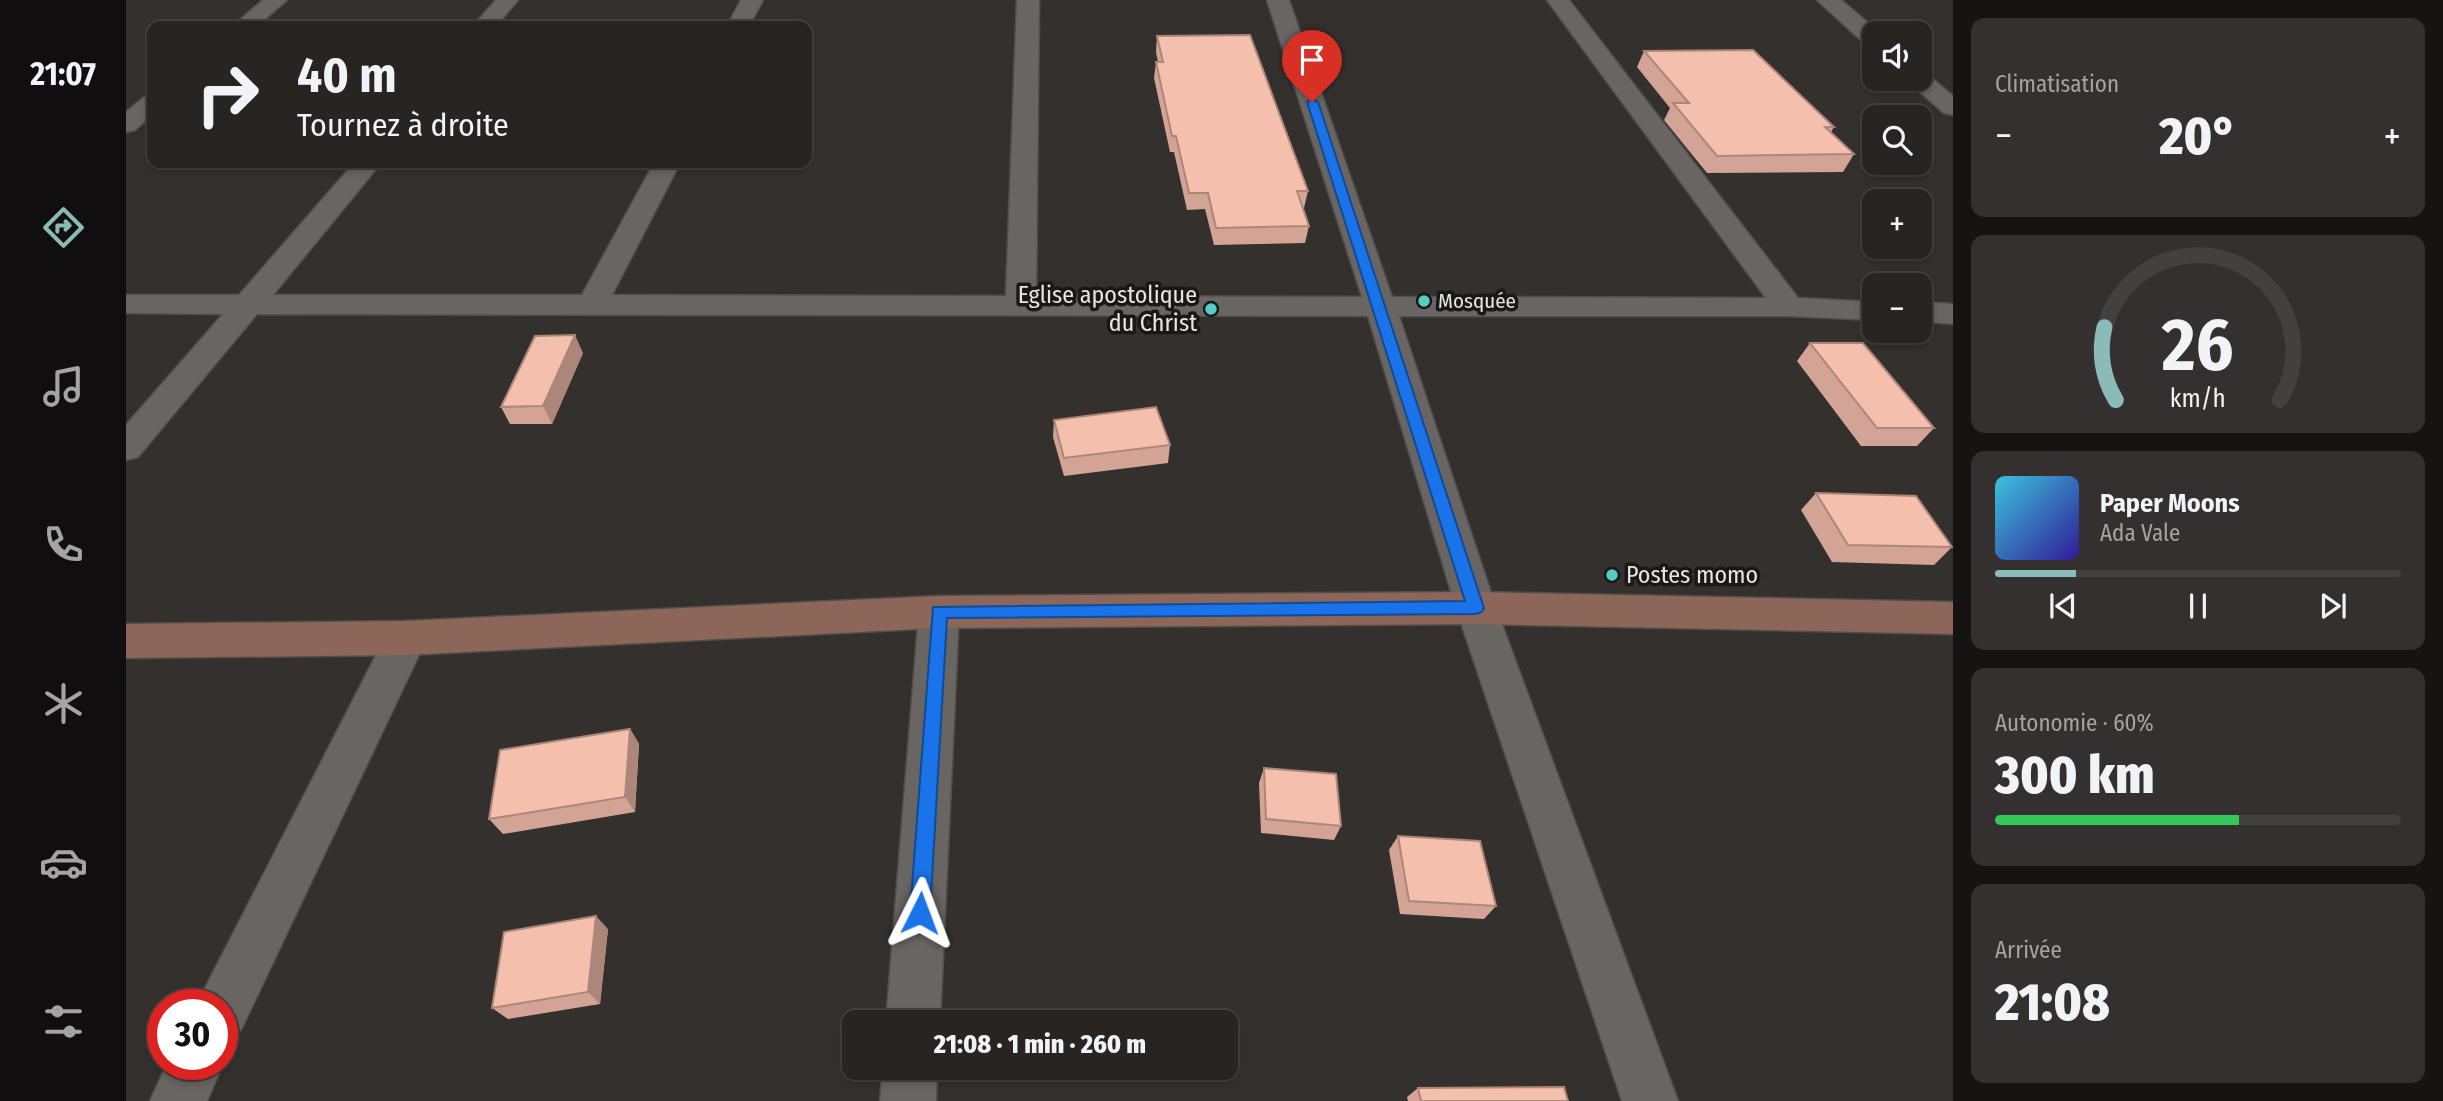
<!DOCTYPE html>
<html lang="fr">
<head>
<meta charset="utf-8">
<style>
  :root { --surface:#272422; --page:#33302f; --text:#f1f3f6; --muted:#a4a4a5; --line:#434140; --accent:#8bbbb9 }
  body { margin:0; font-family:"Fira Sans Condensed",sans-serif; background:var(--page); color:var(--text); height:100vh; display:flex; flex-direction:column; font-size:26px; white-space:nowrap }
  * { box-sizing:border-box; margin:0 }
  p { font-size:23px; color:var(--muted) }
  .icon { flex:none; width:38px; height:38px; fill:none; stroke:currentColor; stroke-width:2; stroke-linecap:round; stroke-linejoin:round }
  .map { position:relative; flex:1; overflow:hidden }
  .details { display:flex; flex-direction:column; gap:18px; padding:18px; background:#151413; width:490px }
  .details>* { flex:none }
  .guide { position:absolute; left:21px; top:21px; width:665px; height:147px; border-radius:14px; box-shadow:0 4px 10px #0003,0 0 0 2px var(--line); background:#272422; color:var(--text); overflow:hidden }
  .tools { position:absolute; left:1736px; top:21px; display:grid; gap:14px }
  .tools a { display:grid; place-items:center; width:70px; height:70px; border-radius:14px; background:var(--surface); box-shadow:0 4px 10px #0003,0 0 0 2px var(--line); font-size:35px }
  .speed { position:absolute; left:21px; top:989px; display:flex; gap:14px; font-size:35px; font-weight:700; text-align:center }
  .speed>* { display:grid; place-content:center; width:91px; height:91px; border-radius:50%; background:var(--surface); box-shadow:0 4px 10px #0003,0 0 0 2px var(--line); line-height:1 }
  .speed .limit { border:10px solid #d22; background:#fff; color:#111 }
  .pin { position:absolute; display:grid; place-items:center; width:60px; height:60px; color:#fff; margin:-72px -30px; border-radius:50% 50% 50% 0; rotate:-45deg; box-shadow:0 0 7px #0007 }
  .pin .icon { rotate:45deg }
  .me { position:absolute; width:77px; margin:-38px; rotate:3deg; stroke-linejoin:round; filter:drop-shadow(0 0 5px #0008) }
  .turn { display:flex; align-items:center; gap:24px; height:147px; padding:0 35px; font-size:32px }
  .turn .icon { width:91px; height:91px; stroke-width:2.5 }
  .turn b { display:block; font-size:49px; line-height:60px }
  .big { font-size:52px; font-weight:800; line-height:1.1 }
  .details .card { flex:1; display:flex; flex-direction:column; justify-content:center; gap:10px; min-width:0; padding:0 24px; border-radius:14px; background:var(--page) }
  .details .dial { align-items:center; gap:0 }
  .dial svg { height:182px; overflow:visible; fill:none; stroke:var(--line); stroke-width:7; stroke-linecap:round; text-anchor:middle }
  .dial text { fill:var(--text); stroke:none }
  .song { display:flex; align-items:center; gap:21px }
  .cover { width:84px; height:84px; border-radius:10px; background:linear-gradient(135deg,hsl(190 70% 55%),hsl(250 70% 35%)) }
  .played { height:7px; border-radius:4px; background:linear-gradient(90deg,var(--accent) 20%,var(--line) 20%) }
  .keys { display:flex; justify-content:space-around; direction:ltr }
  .heat { display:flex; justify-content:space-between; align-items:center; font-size:38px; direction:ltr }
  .charge { height:10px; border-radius:5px; background:linear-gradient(90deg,#34c759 60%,var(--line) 0) }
  .trip { position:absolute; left:716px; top:1010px; width:396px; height:70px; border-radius:14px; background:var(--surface); box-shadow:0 4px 10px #0003,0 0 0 2px var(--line); font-weight:800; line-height:70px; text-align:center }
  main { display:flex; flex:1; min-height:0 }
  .menu { display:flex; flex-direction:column; width:126px; justify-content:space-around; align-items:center; background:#100e0e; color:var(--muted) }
  .menu .icon { width:49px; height:49px }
  .menu .current { color:var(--accent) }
  .menu b { font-size:32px; color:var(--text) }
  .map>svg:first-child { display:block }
</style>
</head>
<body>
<main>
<nav class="menu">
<b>21:07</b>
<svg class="icon current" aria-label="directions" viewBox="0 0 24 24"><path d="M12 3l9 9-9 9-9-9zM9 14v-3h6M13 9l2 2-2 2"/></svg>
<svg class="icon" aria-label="music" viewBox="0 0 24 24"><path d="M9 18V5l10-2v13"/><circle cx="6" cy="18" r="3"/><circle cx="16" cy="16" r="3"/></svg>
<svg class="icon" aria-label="phone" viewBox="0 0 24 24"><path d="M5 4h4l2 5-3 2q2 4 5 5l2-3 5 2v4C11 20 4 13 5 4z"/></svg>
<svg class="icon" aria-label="climate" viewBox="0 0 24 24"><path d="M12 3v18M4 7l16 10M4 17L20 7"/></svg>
<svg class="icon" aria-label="car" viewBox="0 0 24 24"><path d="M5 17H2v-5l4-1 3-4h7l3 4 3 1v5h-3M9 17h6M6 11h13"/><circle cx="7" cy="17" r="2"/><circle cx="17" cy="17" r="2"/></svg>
<svg class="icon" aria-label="filters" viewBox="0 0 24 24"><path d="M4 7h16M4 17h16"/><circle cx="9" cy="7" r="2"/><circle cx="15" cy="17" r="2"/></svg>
</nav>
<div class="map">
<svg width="1827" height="1101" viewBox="0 0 1827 1101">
  <rect width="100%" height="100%" fill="#34302e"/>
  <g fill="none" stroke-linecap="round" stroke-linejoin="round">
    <defs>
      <path id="street" d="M137 0H161L131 26H107Z
        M370 0H392L370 26H347Z
        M615 0H637L623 26H601Z
        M891 0H913L910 296 1236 297 1141 0H1163L1266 297 1640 298 1421 0H1443L1672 298 1748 302V320L1663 316H1273L1370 608 1552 1101H1496L1330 608 1242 316 131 314 12 457 0 460V425L97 314 0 313V295H113L228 163H255L147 295H456L528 163H554L486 295 880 296Z
        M1691 0H1715L1754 33H1748V47L1740 45Z
        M1794 72 1801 74 1827 96V115L1818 113 1785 84 1781 79H1794Z
        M26 96V115L9 130 0 132V112L17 98Z
        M1794 302 1827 304V324L1794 321Z
        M813 596 827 600 833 612 814 1022H760L793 612 799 600Z
        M280 621 295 626 301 638 115 1030 96 1037V1004H72L77 992 265 626Z
        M96 1061 97 1064 81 1101H24L41 1064H96Z
        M757 1068H811L810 1101H754Z"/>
      <path id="secondary" d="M1350 592 1827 602V634L1350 624 813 628 280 655 0 658V624L280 621 813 596Z"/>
    </defs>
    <use href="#street" stroke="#504d4b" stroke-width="3"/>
    <use href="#secondary" stroke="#504d4b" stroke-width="3"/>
    <use href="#street" fill="#696563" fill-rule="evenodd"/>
    <use href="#secondary" fill="#8c6658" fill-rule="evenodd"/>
  </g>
  <path fill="#d3a495" d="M1031 36 1182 191 1178 208H1177L1183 226 1179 243 1088 245 1079 209 1061 210 1048 152H1044L1028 78 1030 62H1032L1030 52Z
    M1518 51 1708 127 1705 132 1728 154 1717 172 1581 173 1538 120 1544 108 1511 67Z
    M1684 343 1808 428 1791 446H1735L1671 361Z
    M457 353 426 424H384L375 407Z
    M928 420 1044 445 1042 463 938 476 927 437Z
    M1690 493 1826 547 1808 565 1706 562 1675 510Z
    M504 729 513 744 509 812 377 834 363 819Z
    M1138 768 1215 826 1208 840 1135 833 1133 783Z
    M1272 836 1370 906 1358 919 1274 914 1263 850Z
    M482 929 474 1004 382 1019 366 1008Z
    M1292 1088 1442 1101H1282L1281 1097Z"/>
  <path fill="#ac8679" d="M449 335 457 353 426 424 417 406Z
    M504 729 513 744 509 812 499 797Z
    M470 916 482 929 474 1004 462 992Z"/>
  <path fill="#f5bfad" stroke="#ac8679" stroke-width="2" d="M1124 35 1182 191H1171L1183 226 1090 228 1082 193H1063L1050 136H1046L1030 62H1037L1031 36Z
    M1627 50 1708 127H1699L1728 154 1591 156 1547 103H1563L1518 51Z
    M449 335 417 406 375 407 409 336Z
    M1684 343H1737L1808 428H1751Z
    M1030 407 1044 445 938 458 928 420Z
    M1690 493 1790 496 1826 547 1722 545Z
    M504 729 499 797 363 819 374 750Z
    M1138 768 1210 774 1215 826 1140 819Z
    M1272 836 1354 841 1370 906 1283 901Z
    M470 916 462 992 366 1008 378 932Z
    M1438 1087 1442 1101H1295L1292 1088Z"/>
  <path fill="#1a73e8" stroke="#114b97" stroke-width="2" d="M1186 99 1192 102 1358 608 1356 612 1350 614 821 618 804 913 801 920 794 923 787 920 784 913 807 607 1339 601 1181 102Z"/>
  <g fill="#54cdc7" stroke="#1a1817" stroke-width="2.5">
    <circle cx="1298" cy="301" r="7"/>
    <circle cx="1085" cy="309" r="7"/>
    <circle cx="1486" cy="575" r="7"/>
  </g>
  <g text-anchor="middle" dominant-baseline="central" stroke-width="7" stroke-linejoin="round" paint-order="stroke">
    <g font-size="21" fill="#e7e4e3" stroke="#1a1817" text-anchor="start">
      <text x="1312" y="301">Mosquée</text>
    </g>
    <g font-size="24" fill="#e7e4e3" stroke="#1a1817" text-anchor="end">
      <text x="1071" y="295">Eglise apostolique<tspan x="1071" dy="28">du Christ</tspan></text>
      <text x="1500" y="575" text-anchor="start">Postes momo</text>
    </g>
  </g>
</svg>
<div class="tools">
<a><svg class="icon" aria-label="sound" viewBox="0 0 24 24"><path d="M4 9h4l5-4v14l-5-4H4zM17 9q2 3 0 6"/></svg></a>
<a><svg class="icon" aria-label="search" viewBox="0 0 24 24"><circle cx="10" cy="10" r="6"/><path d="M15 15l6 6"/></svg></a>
<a>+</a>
<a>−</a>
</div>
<div class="speed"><div class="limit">30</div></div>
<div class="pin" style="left:1186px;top:102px;background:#d93025"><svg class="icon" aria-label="arrive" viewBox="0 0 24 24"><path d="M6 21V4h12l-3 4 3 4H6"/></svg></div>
<svg class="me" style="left:794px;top:913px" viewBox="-20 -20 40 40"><path d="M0-17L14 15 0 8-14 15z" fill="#1a73e8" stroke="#fff" stroke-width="4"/></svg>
<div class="trip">21:08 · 1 min · 260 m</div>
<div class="guide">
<div class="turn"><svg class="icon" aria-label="right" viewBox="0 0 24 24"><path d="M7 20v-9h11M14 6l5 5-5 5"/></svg><div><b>40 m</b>Tournez à droite</div></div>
</div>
</div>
<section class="details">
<div class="card"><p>Climatisation</p>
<div class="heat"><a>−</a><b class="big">20°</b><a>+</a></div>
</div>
<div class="card dial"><svg viewBox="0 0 100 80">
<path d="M14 69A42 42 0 1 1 86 69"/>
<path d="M14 69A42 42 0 0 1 9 37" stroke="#8bbbb9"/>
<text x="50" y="56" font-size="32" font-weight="700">26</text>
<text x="50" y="72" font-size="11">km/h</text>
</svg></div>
<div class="card">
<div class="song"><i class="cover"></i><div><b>Paper Moons</b><p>Ada Vale</p></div></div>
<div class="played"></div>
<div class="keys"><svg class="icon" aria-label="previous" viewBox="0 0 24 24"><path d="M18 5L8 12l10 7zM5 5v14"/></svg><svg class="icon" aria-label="pause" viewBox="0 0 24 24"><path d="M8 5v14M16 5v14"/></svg><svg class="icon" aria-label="next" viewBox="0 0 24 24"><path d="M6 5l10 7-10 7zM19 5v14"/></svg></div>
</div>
<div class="card"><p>Autonomie · 60%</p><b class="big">300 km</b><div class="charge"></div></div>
<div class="card"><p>Arrivée</p><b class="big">21:08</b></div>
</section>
</main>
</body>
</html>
